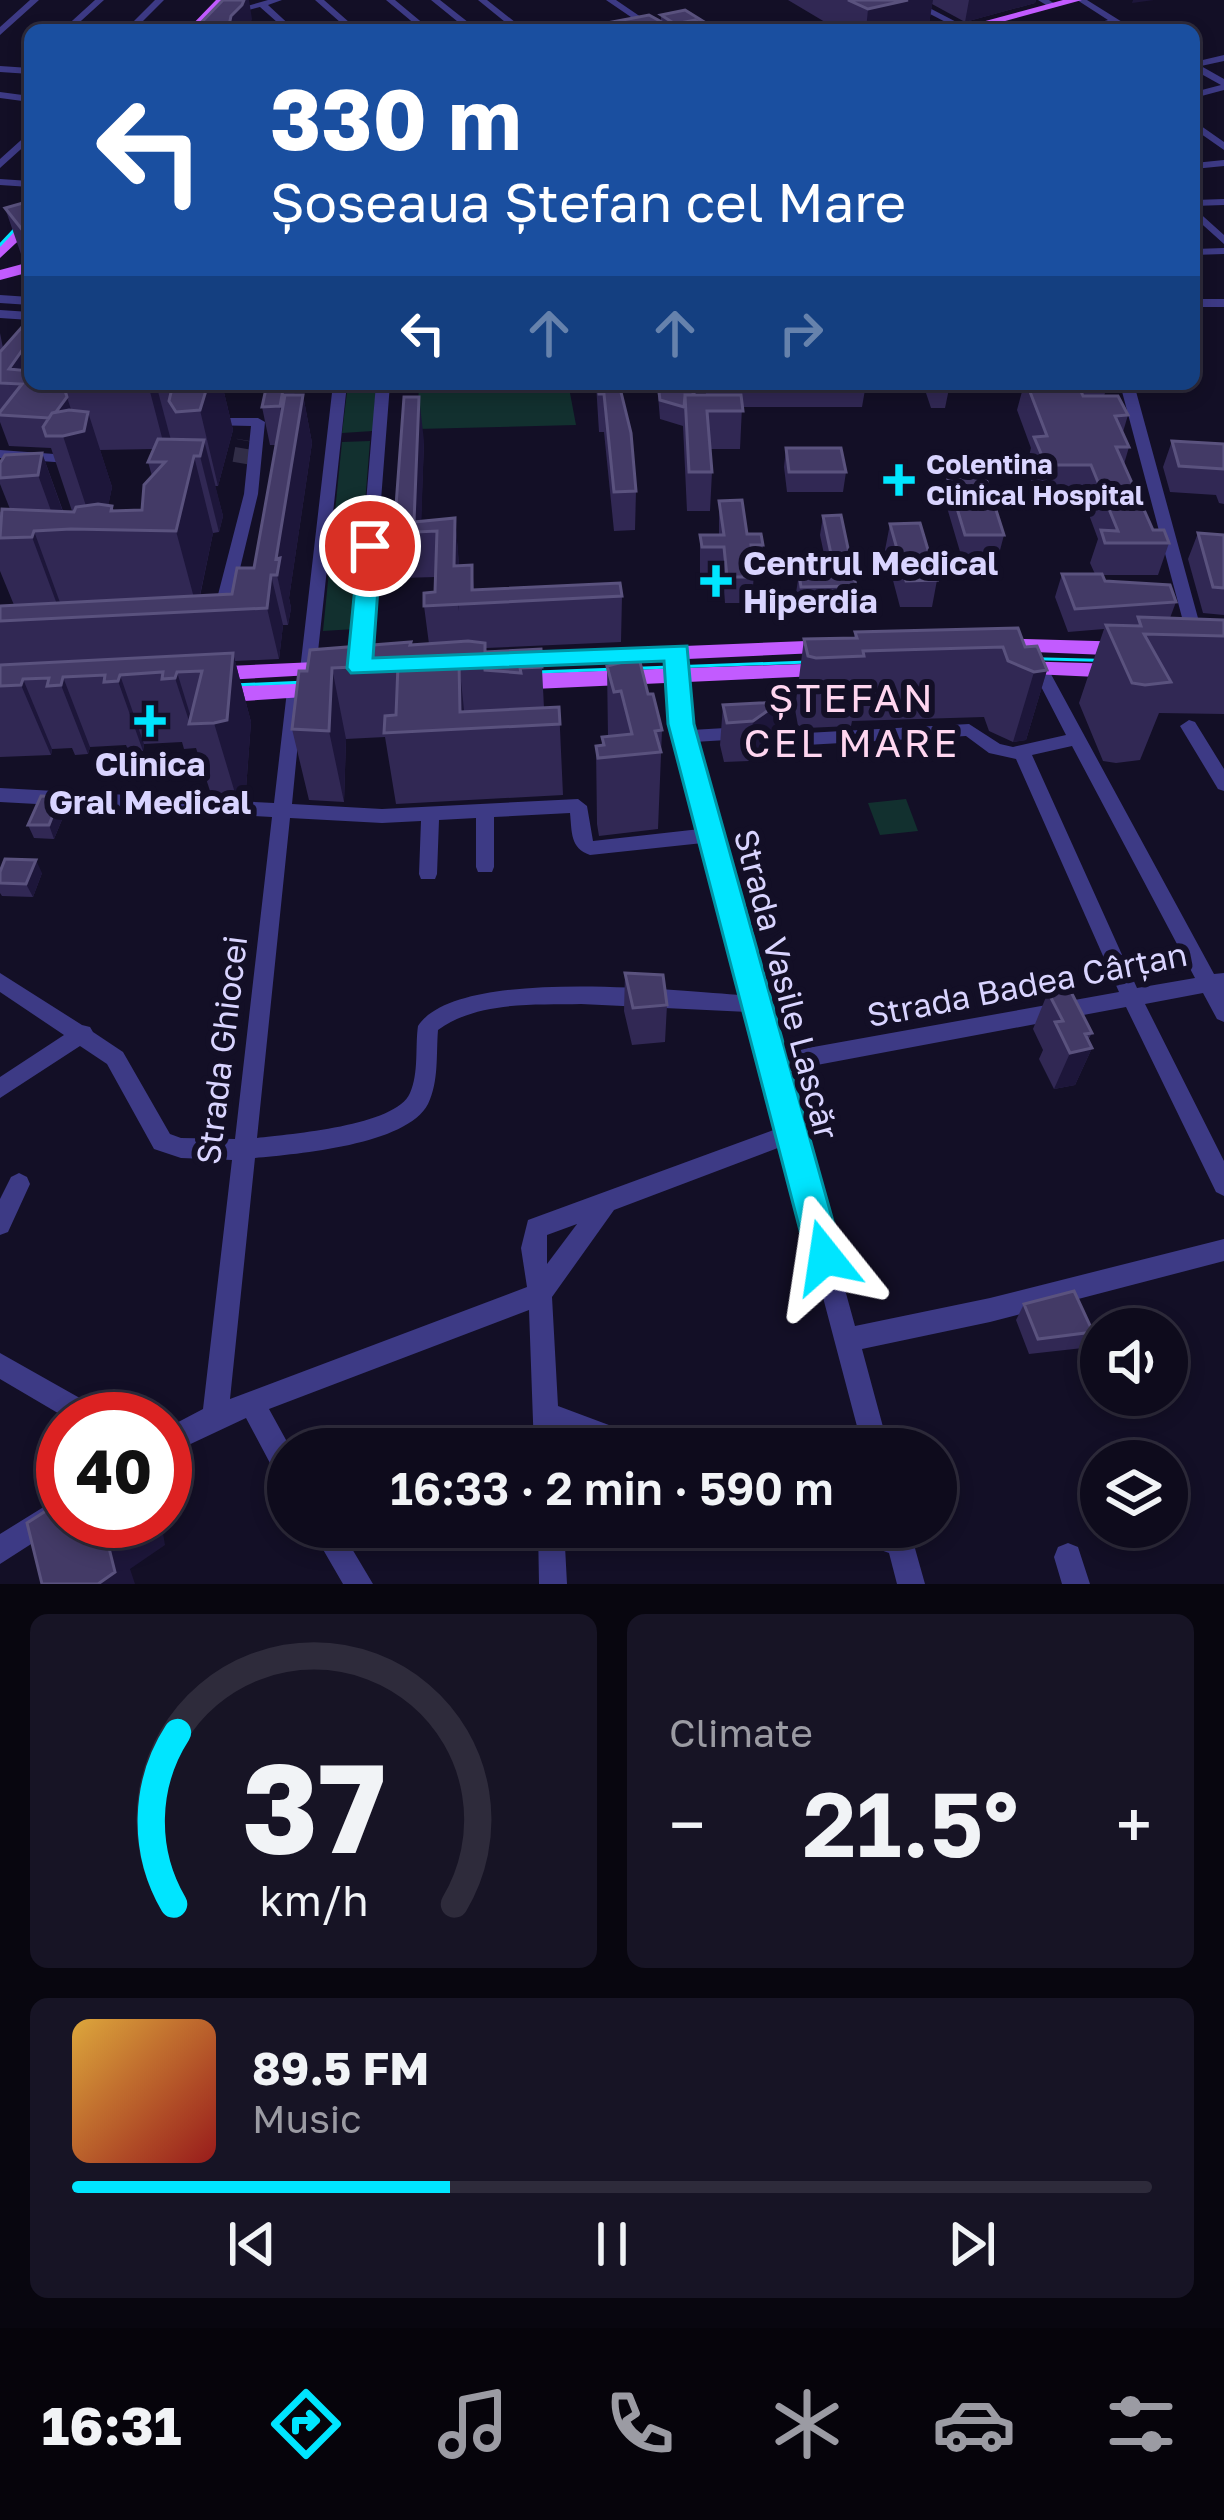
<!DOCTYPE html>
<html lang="en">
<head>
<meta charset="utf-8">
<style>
  :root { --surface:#0e0b1c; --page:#171425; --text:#f1f3f6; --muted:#9b9ba3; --line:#2e2b3b; --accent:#00e5ff }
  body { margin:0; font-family:"Golos Text",sans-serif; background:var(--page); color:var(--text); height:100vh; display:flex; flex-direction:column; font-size:45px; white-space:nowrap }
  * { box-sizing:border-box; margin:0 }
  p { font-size:39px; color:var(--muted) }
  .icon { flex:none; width:66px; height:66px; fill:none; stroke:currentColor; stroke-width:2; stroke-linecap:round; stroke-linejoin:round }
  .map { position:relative; height:1584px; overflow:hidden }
  .panel { display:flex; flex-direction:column; gap:30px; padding:30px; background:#08060f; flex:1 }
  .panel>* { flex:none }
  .banner { position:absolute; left:24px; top:24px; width:1176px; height:366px; border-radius:18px; box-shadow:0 6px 18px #0003,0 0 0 3px var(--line); background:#1a4fa0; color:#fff; overflow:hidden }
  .buttons { position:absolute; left:1080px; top:1308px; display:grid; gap:24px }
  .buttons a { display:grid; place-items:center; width:108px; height:108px; border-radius:50%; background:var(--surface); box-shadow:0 6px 18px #0003,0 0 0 3px var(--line); font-size:60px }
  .speed { position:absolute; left:36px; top:1392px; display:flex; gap:24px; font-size:60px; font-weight:700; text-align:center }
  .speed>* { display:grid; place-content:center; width:156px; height:156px; border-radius:50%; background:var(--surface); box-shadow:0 6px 18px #0003,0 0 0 3px var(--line); line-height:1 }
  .speed .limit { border:18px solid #d22; background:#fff; color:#111 }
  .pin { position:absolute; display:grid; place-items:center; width:102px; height:102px; color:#fff; margin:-51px; border:6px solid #fff; border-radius:50%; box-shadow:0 3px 12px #0007 }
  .me { position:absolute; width:132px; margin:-66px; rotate:345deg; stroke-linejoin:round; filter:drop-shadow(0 0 9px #0008) }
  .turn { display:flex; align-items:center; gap:42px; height:252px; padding:0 48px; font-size:54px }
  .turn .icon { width:156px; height:156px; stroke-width:2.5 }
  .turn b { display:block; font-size:84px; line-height:102px }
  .lanes { display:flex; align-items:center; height:114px; padding:0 48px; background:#0003; justify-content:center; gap:60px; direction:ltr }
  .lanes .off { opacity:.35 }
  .big { font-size:90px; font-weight:600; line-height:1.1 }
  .panel .tile { flex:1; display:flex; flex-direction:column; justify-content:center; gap:18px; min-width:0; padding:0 42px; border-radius:18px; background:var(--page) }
  .panel .dial { align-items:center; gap:0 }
  .dial svg { height:312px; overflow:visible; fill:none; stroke:var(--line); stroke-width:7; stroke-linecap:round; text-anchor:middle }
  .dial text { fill:var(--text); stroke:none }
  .song { display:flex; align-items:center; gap:36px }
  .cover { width:144px; height:144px; border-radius:18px; background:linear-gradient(135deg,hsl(40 70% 55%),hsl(0 70% 35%)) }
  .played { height:12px; border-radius:6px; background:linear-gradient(90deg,var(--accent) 35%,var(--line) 35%) }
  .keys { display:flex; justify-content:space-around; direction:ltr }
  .heat { display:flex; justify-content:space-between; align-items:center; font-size:66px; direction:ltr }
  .panel .tiles { flex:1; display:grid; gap:30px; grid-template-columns:1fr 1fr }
  .tile:last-child { grid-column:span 2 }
  .trip { position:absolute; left:267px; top:1428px; width:690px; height:120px; border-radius:60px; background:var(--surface); box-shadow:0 6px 18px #0003,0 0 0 3px var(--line); font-weight:600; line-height:120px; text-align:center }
  .menu { display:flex; height:192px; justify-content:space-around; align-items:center; background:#06040b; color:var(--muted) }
  .menu .icon { width:84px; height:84px }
  .menu .current { color:var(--accent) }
  .menu b { font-size:54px; color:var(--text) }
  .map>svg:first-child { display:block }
</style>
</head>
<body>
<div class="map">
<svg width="1224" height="1584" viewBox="0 0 1224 1584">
  <rect width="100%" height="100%" fill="#130f26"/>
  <path fill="#12302f" d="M348 384H376L373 431 342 433Z
    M419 384H595L570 393 576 425 417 429Z
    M370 441 355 629 323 631 342 442Z
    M906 799 918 831 880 835 868 803Z"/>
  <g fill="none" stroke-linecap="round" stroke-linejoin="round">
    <path stroke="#312d47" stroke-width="15" stroke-dasharray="15 8" stroke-linecap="butt" d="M240 463 244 440"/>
    <path fill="#3d3a85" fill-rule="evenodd" d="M30 0H39L0 35V27Z
      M95 0H104L71 30H62Z
      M155 0H164L134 30H125Z
      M268 0H282L268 5 295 30H286L260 7 230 15 226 12Z
      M315 0H324L358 30H349Z
      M386 0H395L431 30H422Z
      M431 0H440L478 30H468Z
      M478 0H487L525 30H515Z
      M606 0H616L660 30H650Z
      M903 0H914L968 28 961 30Z
      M1038 0H1049L1058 6 1051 8Z
      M1077 0H1087L1135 30H1125L1114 24 1090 30H1075L1108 20Z
      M1224 55V61L1201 66 1224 79V90L1194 98V92L1221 85 1194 70V62Z
      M0 66 30 68V74L0 72Z
      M0 92 30 96V102L0 98Z
      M1194 121 1224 142V150L1194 129Z
      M30 132V141L0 168V159Z
      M1224 160V166L1194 169V163Z
      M0 179 30 181V187L0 185Z
      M1224 199V205L1194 206V200Z
      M1194 208 1224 235V244L1194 217Z
      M1224 248V254L1194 255V249Z
      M0 295 30 297V305L0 303Z
      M1194 299H1224V307H1194Z
      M0 310 30 312V320L0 318Z
      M333 384H347L316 670 308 676 300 670Z
      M376 384H390L368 668 360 674 352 668Z
      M1120 384H1134L1204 640 1202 644H1190L1188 640Z
      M212 418H258L265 422 258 494 229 614 221 619 213 614 244 494 251 426 207 425V419Z
      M0 450 68 455 75 459 68 463 0 458Z
      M678 647 686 652 682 675 691 730 775 725 806 733 969 724 1000 744 1013 747 1066 735 1032 669 1040 663 1046 665 1214 974 1224 973V1022L1217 1019 1203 993 1145 1004 1224 1161V1196L1216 1192 1126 1007 785 1071 855 1326 990 1298 1224 1239V1261L990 1322 862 1349 889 1449H863L783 1146 614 1210 552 1297 558 1406 649 1440 653 1449H604L559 1433 560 1449H534L529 1310 269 1409 291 1449H288V1484L279 1480 246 1418 165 1456V1429L203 1409 232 1160 181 1158 154 1149 107 1064 80 1046 0 1098V1077L64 1035 0 992V973L82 1025 90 1027 93 1032 123 1052 170 1134 181 1138 235 1139 272 817 0 802V788L274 803 287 691 295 685 303 691 292 804 382 809 578 799 587 806 593 841 700 829C685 773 659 710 670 652ZM966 736 989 753 1016 759 1119 992 780 1053 694 742 775 737 806 745ZM1072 746 1195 978 1137 988 1032 755ZM570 813C572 832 570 848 590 855L703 843 743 995C676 991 457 966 418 1026 415 1047 419 1073 410 1093 396 1126 290 1134 257 1138L290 818 382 823 421 821 419 874 421 879H435L437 874 439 820 476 818V867L478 872H492L494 867V817ZM581 1004 748 1012 779 1128 528 1220 521 1248 527 1287 230 1399 255 1158C297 1154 407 1145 428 1104 439 1081 436 1055 438 1030 478 1001 533 1005 581 1004ZM577 1224 547 1264V1235Z
      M1189 720 1195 722 1224 769V791L1218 789 1180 726Z
      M19 1173 27 1177 30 1184 8 1232 0 1235V1199L11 1177Z
      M0 1353 101 1410 105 1419H68L0 1379Z
      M63 1495V1521H67L0 1564V1534Z
      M310 1527H339L373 1584H343Z
      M538 1527H564L567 1584H539Z
      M842 1527H909L925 1584H897L889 1553 845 1537Z
      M1068 1543 1078 1547 1090 1584H1062L1054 1557 1058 1547Z"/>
    <path fill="#c25bff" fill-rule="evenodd" d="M216 0H228L200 30H187Z
      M1063 0H1082L972 30H952Z
      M30 217V230L0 258V244Z
      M30 262V272L0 280V270Z
      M992 638 1131 642 1142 649 1131 656 984 650 981 645Z
      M831 640 839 642 842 647 839 652 512 667 501 660 512 653Z
      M339 661 347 663 350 668 347 673 206 681 195 674 206 667Z
      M1016 661 1119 664 1130 671 1119 678 1008 673 1005 668Z
      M831 663 842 670 839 675 512 690 501 682 512 674Z
      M327 682 335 685 338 690 335 695 212 703 201 695 212 687Z"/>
    <path stroke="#00e5ff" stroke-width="3" d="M0 245 30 213
      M1007 658 1127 661
      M510 673 833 661
      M210 686 330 681"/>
  </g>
  <path fill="#312854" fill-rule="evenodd" d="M788 0H1036L1035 3 965 22 932 4 928 30H829L830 25Z
    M661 15 706 26 710 30H612V22L661 21Z
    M30 201V280L5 208Z
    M0 333 3 348 30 384H222L233 430 218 486H215L223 516 219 532 213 533 200 596 232 594 254 568 276 445H270L262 407 295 395H303L312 443 289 598 291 608 288 625H283L279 659 235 661 251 722 246 789 235 793 211 794 196 748 184 749 182 742 144 744 143 751 129 752 126 745 90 747 88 754 75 755 72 748 52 749 51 755 0 757V606L14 605 0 571V512L10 509 0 484V463L42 453 63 511H72L51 448 9 446 0 422ZM154 449 148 462 152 476 142 510 114 511 112 506H108L112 487 100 450Z
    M596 384H619L636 491 635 530 614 531 604 432H599Z
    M657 384H685L686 390H696V395H706L705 384H866L862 407H742L740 449H710L712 472 710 511H687L683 426 660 419Z
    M923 384H950L945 408H931Z
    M1024 384H1108L1104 396 1128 415 1123 432 1129 447 1124 464 1153 530 1169 543 1158 575H1102L1105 581 1176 602 1170 618 1224 620V714L1159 713 1140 760 1116 763 1103 761 1079 703 1104 629 1068 632 1055 597 1062 574H1095L1090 563 1098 539 1082 496 1038 497 1026 468 1031 448 1017 410Z
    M424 441 421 521 455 518 459 566 472 565 474 590 622 596 621 642 486 648V652L541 649 544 708 559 707 563 795 396 804 385 737 346 739 344 802 309 800 292 729 307 671 411 645 429 644 424 606 435 592 436 577 400 578 394 533Z
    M1172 441 1224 444V504L1219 503 1216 495 1170 492 1163 467Z
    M786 448 846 472 843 492H787L784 467Z
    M971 466 1004 535 999 554 961 555 943 494 947 475H969Z
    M719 501 747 534 763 545 760 571 754 572 752 603H725L722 573H700V535H719Z
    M823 516 856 586 853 606 799 607 796 593 799 574 828 573 820 535Z
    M890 524 937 580 932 607H900L885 550Z
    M1198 533 1224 535V615L1203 613 1188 559Z
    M855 632 1025 647 1047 670 1026 740 1013 742 989 731 984 717 852 721 851 726 806 728 798 726 795 709 804 639 854 638Z
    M607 666 648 694 662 730 658 829 599 836 597 824 596 746H602V737H608Z
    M780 702 775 742 749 761 724 762 720 745 723 705Z
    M60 797 66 810 54 839 34 838 28 825Z
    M0 872 42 873 33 897 2 896 0 893Z
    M625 973 667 1005 665 1042 632 1045 624 1011Z
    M1048 992 1092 1033 1088 1040 1092 1048 1075 1085 1054 1089 1039 1059 1043 1050 1033 1029Z
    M1024 1304 1093 1332 1083 1348 1029 1354 1016 1320Z"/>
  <path fill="#1d163a" d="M244 0H249L252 19 249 30H228L231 16Z
    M905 0H933L928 30H866L868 9Z
    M969 0H1036L1035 3 965 22Z
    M1133 0H1154L1132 3Z
    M30 226V250L24 232Z
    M30 339V384H22L9 369Z
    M148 384H156L172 444 165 449Z
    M208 384H222L233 430 218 486 200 410Z
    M284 384H293L295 396 288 444 280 406Z
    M303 395 312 443 289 598 291 608 288 625 277 575 276 559Z
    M67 397 77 428 88 412 112 487 108 507 88 512 63 436 52 418Z
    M419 397 424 441 421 532 414 522Z
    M204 440 223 516 219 532 200 456Z
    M42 453 69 529 58 530 38 475Z
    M194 456 213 533 197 609 176 531Z
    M455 518 459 563V611L454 566Z
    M34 531 62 608 61 615 32 537Z
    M271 575 283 625 279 659 267 608Z
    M233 653 251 722 246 789 235 793 214 723Z
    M459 662 466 729 460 712Z
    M332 668 346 739 344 802 329 731Z
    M1047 670 1026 740 1013 742 1034 672Z
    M177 672 193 724H190L175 678Z
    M120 675 144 744 143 751 118 681Z
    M63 677 90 747 88 754 61 685Z
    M23 679 52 749 51 755 21 685Z
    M780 702 775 742 749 761 753 721Z
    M60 797 66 810 54 839 49 825Z
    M36 860 42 873 33 897 26 884Z
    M1092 1048 1075 1085 1054 1089 1070 1053Z
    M142 1521H161L165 1545 130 1569 135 1584H98L108 1544Z"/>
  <path fill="#433a66" stroke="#5a527e" stroke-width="3" d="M223 0H244L242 5 231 16 228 30H194Z
    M848 0H908L868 9Z
    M685 10 706 23V26L695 20 675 24 661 15Z
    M649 15 669 26 695 20 710 28 700 30H625L612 22Z
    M30 201V226L24 232 5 208Z
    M30 318V339L9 369 30 371V384H63L67 397 56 412 52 413 49 418 0 415V412L22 384 0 383V352Z
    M173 384H208L200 410 176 412 169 401Z
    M267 384H284L280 406 262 407Z
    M598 384H619L631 433 636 491 614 492 604 394H599Z
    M658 384H685L686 390H696L692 395H685L684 407 660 400Z
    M1027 384H1078L1083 396H1118L1128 415 1115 416 1129 447H1116L1153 530H1164L1169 543H1105L1101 530 1118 531 1091 465H1046L1034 437 1047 436Z
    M285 395H303L276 559 280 558 277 575H271L267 608 0 621V606L232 594 237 568H254Z
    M685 395H741L743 411H707L712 472H689Z
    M404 397H419L414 522 455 518 454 566 472 565V590L620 583 622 596 424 606V593L435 592 437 531 394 533Z
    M69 410 88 412 84 431 63 436H46L43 427 52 413Z
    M158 439 204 440 200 456H194L176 531 71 529 34 531 32 537 0 538 2 509 74 512 76 507 98 504 112 506 111 511 142 510 144 485 165 462H148Z
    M1172 441 1224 444V469L1179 466Z
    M786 448H841L846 472H789Z
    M42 453 38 475 0 478V463L5 455Z
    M971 466H982L1004 535H965L947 475H973Z
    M742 500 747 534H761L763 545H751L755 577H727L724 547H702L700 535H724L719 501Z
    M841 515 856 586 801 587 799 574 835 573 823 516Z
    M920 523 937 580 906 581 890 524Z
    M1198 533 1224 535V588L1213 587Z
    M1062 574H1102L1105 581 1170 585 1176 602 1075 609Z
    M1138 617 1224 620V636L1144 634 1171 682 1145 685 1132 683 1106 625 1141 626Z
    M1018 628 1025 647 1037 646 1047 670 1034 672 1008 661 1003 647 863 651 864 656 816 658 808 656 804 639 857 638 855 632Z
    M468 641 485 643V652L541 649 542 667 520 668 521 673 485 670 484 660 459 662 460 712 559 707 560 724 384 733 385 716 396 715 398 665 332 668 329 731 292 729 299 671H307L310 650 411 642 410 645Z
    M233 653 227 720 214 723 189 724 202 671 177 672 175 678 162 679 163 672 120 675 118 681 104 682 105 675 63 677 61 685 47 686 49 678 23 679 21 685 0 686V665Z
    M639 658 648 694H653L662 730 655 731 661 752 598 758 596 746 604 745 602 737 632 734 621 691 614 692 607 666Z
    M780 702 753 721 727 723 723 705Z
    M41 796 60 797 49 825H28Z
    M5 859 36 860 26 884 0 883V872Z
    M625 973 663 975 667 1005 633 1008Z
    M1069 988 1092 1033 1085 1034 1092 1048 1070 1053 1055 1022 1063 1021 1048 992Z
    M1074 1291 1093 1332 1038 1339 1024 1304Z
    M63 1500V1521H142L108 1544 115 1572 98 1584H42L27 1523Z"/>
  <path fill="#00e5ff" stroke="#0095a6" stroke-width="3" d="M370 539 381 546 373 658 687 646 694 724 843 1257 837 1269 825 1275 812 1269 807 1257 668 724 664 661 351 673 347 668 359 546Z"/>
  <g fill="#00e5ff" stroke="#130f26" stroke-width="4.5">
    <path d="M893 462h12v12h12v12h-12v12h-12v-12h-12v-12h12z"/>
    <path d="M710 563h12v12h12v12h-12v12h-12v-12h-12v-12h12z"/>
    <path d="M144 703h12v12h12v12h-12v12h-12v-12h-12v-12h12z"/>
  </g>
  <g text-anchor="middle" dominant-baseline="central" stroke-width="12" stroke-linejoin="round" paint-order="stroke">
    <g font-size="27" font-weight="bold" fill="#d9d4ff" stroke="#130f26" text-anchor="start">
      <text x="926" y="464">Colentina<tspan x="926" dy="31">Clinical Hospital</tspan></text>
    </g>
    <g font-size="33" font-weight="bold" fill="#d9d4ff" stroke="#130f26" text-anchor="start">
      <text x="743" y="562">Centrul Medical<tspan x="743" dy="38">Hiperdia</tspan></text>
      <text x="150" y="763" text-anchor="middle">Clinica<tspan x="150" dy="38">Gral Medical</tspan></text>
    </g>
    <g font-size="33" fill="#d9d4ff" stroke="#130f26">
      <text transform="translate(787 984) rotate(75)">Strada Vasile Lascăr</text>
      <text transform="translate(1027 984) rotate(-11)">Strada Badea Cârțan</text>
      <text transform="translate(221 1050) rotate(-83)">Strada Ghiocei</text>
    </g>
    <g font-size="39" letter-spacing="3" fill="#ffd6f0" stroke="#130f26">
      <text x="852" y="697">ȘTEFAN<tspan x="852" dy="45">CEL MARE</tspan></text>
    </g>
  </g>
</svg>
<div class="buttons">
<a><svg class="icon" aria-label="sound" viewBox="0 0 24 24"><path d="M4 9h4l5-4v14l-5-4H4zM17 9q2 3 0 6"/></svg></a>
<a><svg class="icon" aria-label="layers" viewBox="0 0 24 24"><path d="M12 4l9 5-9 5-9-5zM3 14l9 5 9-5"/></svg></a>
</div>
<div class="speed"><div class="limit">40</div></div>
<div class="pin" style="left:370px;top:546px;background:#d93025"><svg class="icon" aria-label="arrive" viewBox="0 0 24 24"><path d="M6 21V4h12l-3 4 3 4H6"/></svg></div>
<svg class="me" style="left:825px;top:1257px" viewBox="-20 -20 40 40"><path d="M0-17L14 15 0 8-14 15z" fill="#00e5ff" stroke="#fff" stroke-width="4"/></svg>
<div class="trip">16:33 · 2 min · 590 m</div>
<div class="banner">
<div class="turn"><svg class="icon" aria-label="left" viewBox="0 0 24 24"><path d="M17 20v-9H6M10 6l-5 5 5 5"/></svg><div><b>330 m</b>Șoseaua Ștefan cel Mare</div></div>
<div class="lanes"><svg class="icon" aria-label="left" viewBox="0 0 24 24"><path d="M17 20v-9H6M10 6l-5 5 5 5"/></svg><svg class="icon off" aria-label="ahead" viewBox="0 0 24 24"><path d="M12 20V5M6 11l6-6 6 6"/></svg><svg class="icon off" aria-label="ahead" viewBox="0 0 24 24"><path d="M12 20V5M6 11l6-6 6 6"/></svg><svg class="icon off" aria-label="right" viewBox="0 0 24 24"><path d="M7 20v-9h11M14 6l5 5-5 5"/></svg></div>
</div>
</div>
<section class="panel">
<div class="tiles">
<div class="tile dial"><svg viewBox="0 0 100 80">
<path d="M14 69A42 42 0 1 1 86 69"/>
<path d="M14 69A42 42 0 0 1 15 25" stroke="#00e5ff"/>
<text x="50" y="56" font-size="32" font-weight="700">37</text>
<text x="50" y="72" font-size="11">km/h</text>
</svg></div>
<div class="tile"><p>Climate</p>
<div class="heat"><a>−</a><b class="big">21.5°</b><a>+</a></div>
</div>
<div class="tile">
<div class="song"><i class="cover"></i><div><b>89.5 FM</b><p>Music</p></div></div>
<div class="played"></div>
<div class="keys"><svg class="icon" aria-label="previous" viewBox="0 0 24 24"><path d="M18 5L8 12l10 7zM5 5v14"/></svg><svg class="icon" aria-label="pause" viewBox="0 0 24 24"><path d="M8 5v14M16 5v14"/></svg><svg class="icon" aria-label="next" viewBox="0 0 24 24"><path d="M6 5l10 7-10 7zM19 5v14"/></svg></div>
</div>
</div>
</section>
<nav class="menu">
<b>16:31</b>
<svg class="icon current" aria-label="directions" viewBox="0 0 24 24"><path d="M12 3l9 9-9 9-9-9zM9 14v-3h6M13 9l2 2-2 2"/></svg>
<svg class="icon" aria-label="music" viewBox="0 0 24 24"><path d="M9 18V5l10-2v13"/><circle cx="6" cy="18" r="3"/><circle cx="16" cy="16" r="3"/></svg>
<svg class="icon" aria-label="phone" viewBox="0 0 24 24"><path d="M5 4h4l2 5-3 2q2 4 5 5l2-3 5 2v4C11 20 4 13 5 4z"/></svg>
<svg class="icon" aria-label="climate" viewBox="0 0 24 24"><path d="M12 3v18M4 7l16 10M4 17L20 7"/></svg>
<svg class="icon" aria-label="car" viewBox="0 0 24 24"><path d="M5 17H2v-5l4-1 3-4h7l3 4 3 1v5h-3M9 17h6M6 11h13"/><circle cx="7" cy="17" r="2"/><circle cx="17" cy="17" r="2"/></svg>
<svg class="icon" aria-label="filters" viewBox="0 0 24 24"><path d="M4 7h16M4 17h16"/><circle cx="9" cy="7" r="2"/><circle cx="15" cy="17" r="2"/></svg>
</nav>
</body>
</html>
